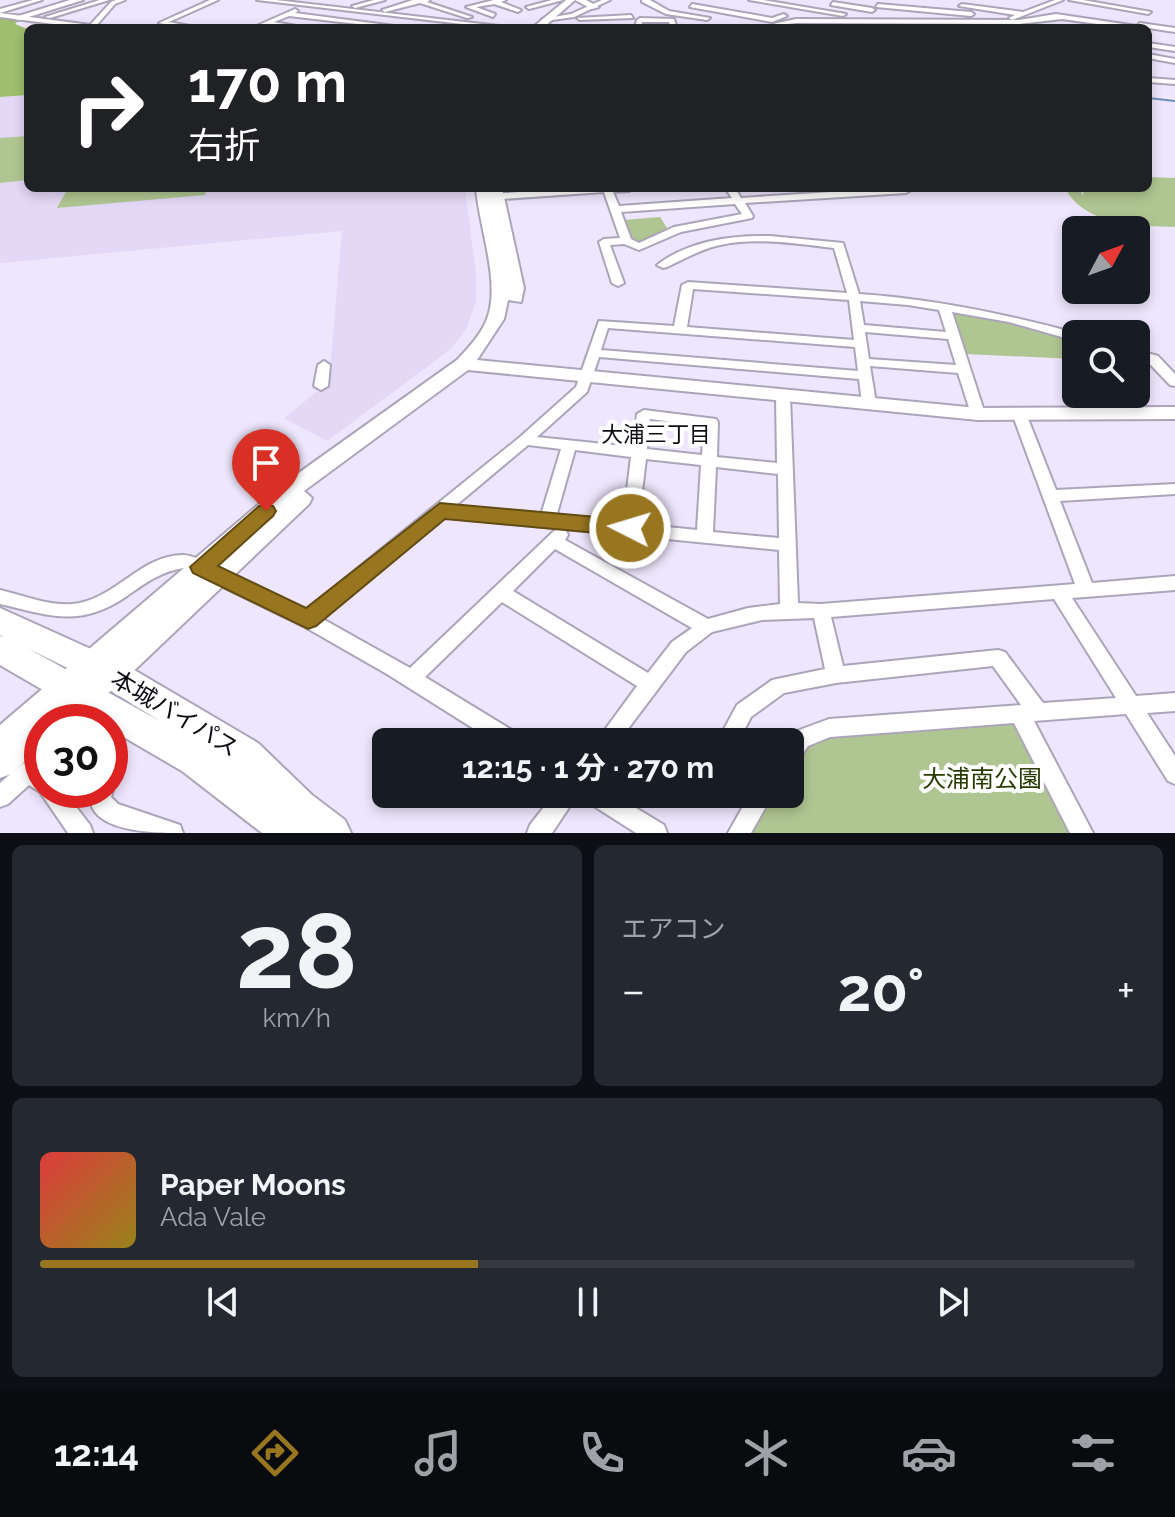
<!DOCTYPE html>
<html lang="ja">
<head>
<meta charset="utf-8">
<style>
  :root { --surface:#171b24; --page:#242831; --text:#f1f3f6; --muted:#9ea1a6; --line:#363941; --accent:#98751f }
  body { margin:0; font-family:Raleway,"Noto Sans JP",sans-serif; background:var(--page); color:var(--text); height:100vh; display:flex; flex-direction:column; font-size:30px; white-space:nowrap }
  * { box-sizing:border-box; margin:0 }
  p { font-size:26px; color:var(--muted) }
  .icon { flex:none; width:44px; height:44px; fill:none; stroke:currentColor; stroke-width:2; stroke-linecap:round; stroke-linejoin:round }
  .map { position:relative; height:833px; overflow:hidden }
  .panel { display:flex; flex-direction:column; gap:12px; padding:12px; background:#0d0f14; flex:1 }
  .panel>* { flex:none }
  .banner { position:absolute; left:24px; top:24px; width:1128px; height:168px; border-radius:12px; box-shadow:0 4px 12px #0003; background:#202124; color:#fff; overflow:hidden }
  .needle { width:52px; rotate:49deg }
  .tools { position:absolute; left:1062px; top:216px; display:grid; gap:16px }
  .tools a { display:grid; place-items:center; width:88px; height:88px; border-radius:12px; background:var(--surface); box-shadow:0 4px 12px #0003; font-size:40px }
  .speed { position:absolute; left:24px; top:704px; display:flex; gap:16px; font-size:40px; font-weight:700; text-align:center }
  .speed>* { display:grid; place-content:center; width:104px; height:104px; border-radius:50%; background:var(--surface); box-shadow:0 4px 12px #0003; line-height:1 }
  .speed .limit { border:12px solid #d22; background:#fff; color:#111 }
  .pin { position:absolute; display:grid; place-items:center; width:68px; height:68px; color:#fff; margin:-82px -34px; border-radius:50% 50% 50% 0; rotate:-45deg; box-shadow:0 0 8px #0007 }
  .pin .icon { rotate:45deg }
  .me { position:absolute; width:88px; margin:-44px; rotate:275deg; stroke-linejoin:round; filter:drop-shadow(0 0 6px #0008) }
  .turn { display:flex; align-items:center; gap:28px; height:168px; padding:0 32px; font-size:36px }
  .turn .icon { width:104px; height:104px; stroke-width:2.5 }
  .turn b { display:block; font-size:56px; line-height:68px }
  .big { font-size:60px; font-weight:700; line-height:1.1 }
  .panel .card { flex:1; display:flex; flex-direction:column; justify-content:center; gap:12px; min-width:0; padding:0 28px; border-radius:12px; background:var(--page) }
  .panel .dial { align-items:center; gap:0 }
  .dial b { font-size:104px; line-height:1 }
  .song { display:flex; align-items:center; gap:24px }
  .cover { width:96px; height:96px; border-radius:12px; background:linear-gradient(135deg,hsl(0 70% 55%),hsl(50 70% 35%)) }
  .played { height:8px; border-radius:4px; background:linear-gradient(90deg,var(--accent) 40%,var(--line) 40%) }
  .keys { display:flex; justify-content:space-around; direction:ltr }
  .heat { display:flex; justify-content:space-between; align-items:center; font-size:44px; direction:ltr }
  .panel .tiles { flex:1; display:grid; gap:12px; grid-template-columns:1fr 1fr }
  .card:last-child { grid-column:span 2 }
  .trip { position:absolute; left:372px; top:728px; width:432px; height:80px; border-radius:12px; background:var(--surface); box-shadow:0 4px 12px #0003; font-weight:700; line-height:80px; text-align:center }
  .tabs { display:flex; height:128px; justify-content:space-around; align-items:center; background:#090b0e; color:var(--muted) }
  .tabs .icon { width:56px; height:56px }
  .tabs .active { color:var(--accent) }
  .tabs b { font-size:36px; color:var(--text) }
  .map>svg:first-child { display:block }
</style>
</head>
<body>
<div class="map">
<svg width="1175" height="833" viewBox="0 0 1175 833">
  <rect width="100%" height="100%" fill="#eee6fc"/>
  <path fill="#e3d8f5" d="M28 95V188H465L476 274V302L466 329 451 349 327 441 284 418 329 382 342 231 0 263V97Z"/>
  <path fill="#b0c692" d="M28 136V180L0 183V138Z
    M1148 177 1175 178V227C1141 226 1089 226 1068 193L1069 188H1082L1081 191 1083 196 1084 188H1148Z
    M68 188H207L205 195 57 208Z
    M660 217 669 231 638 243 630 240 623 220Z
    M957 311 1076 340V359L965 354 950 313Z
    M1012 721 1020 726 1075 833H749L771 794H790V763L807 745 831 736Z"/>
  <path fill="#9fbe6e" d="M0 16 19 20 15 24 25 28H51H28V95L0 97Z"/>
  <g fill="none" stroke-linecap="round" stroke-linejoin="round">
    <path stroke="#6991b4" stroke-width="2" d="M1148 98 1175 101"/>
    <path fill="#90caf9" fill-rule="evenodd" d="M70 20 94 25 89 28 73 25Z"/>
    <defs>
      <path id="street" d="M33 0H42L0 13V9Z
        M100 0H109L50 18 45 17Z
        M116 0H125L115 4 96 26 101 28H84L0 17V13L90 25 111 2Z
        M210 0H218L169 22 200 28H184L159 23Z
        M257 0H276L516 28H496Z
        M374 0H385L355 8 352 6Z
        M413 0H430L427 2 472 17 467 18 420 3 385 12 382 10Z
        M494 0H506L501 2 521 10 518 12 494 4 476 7 495 14 493 17 466 7Z
        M552 0H563L529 9 526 7Z
        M602 0H610L574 17 545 21 542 19 571 14Z
        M642 0H650L669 11 710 18 707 20 666 14 642 2Z
        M749 0H763L846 14 843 16Z
        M1055 0H1063L1012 20 1009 18 1015 15 959 6 962 4 1023 12Z
        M1069 0H1083L1151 12 1148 14Z
        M833 2 872 8 875 10 872 12 831 5Z
        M692 4 772 18 784 14 787 16 772 22 690 7Z
        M878 4 971 12 974 14 971 16 876 7Z
        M295 9 298 11 295 13 410 28H391L289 16 274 22 308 28 268 25 252 28Z
        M1056 14 1137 26 1140 23 1175 28V32L1142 27 1126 28 1062 19 1019 24 796 23 780 25 781 28H775L773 24 796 19 1019 20Z
        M631 15 633 18 580 20 577 18Z
        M640 18 674 19 677 28H671L669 22H642L641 25 653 28 635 27 637 20Z
        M1148 43 1175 47V51L1148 47Z
        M1148 54 1175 59V63L1148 58Z
        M1148 78 1175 80V84L1148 82Z
        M584 188H634L629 191 613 192 619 206 732 198 725 188H735L741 198 893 188H909L911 190 906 193 745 203 753 216 752 218 681 232 639 250 624 244 610 245 624 283 618 286 612 283 599 242 604 239 620 238 604 192 488 200 483 197 488 194ZM735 204 742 214 674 227 639 243 631 239 621 212Z
        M770 236 843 243 859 294C934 299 1006 314 1079 334H1076V341L1009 322 952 312 985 414 978 418 971 414 958 373 870 366 876 403 869 407 862 403 859 379 599 357 587 392 537 437 633 447 637 414 644 410 716 419 718 422 717 457 777 463 776 396 778 393H788L790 396 798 603 821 604 1075 584 1013 416 1015 413 1020 412 1027 416 1056 490 1175 484V494L1060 501 1092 583 1175 576V590L1072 598 1136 696 1175 693V711L1147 713 1175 756V784L1168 781 1126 714 1034 721 1093 833H1070L1014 723 830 737 808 746 797 762 790 765V742H787L794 732 829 719 1021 705 993 666 836 683 784 693 751 717 738 742H717L737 705 772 680 825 669 814 618 762 620 712 632 686 652 618 742H596L637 686 502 602 425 677 520 735 523 742H495L387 674 305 627 184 568C162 571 145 583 127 596 80 628 51 616 0 604V590C23 595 48 606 72 604 114 601 140 555 183 555 193 555 203 562 212 565 244 579 275 594 306 610L520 437 576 387 599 321 674 326 682 285 688 282 847 293 834 248C797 244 757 237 720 245 701 249 684 259 667 267L663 268 657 265C688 241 732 235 770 236ZM693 289 849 300 854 340 687 327ZM860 301 908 305 939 310 946 332 864 325ZM608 328 855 347 858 371 601 350ZM865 332 948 339 956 365 869 359ZM650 419 704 426 702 455 647 449ZM528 445 561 449 541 515 454 507ZM575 450 631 457 623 523 556 517ZM646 459 701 465 697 530 638 524ZM716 467 778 474 779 538 713 532ZM442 517 779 550 780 604 748 608 708 619 565 540 568 535 566 531 560 529 554 531 410 668 321 618ZM555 549 692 628 672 642 648 673 513 591ZM1054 599 1116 698 1043 703 1005 652 998 650 843 666 831 617Z
        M1136 350 1158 356 1175 374V386L1170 385 1148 362 1136 358Z
        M324 361 330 365 328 386 321 390 314 386 318 365Z
        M29 761 42 769V790H63L90 825 93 833H68L40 792 29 785 8 804 0 807V783L22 764Z
        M110 784 113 790 111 797 118 804 180 825 183 833C156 833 82 833 91 790H110Z
        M554 794H578L552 833H527L530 825Z
        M583 794H613L664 825 667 833H636L586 801Z
        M750 794H773L751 833H728Z"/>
      <path id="secondary" d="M70 0H83L19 20 12 18Z
        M566 0H586L599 7 592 9 575 0 543 28H532Z
        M476 188H502L524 288 521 302 508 300 504 319 477 360 978 408 1175 407V419L978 420 468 370 304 491 312 498 309 504 122 682 72 722H42V746L11 774 0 778V725L279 487 457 360C468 348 481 335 487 319 501 283 479 227 476 188Z"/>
      <path id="highway" d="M0 608 124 664 258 743 312 795 345 820 351 833H262L182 771 110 729V722H98L0 665V636L4 637 0 635ZM27 648 100 684 160 721Z"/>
    </defs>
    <use href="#street" stroke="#aca5b9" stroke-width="4"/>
    <use href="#secondary" stroke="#aca5b9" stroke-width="4"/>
    <use href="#highway" stroke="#aca5b9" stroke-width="4"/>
    <use href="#street" fill="#fff" fill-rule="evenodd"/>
    <use href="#secondary" fill="#fff" fill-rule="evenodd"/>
    <use href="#highway" fill="#fff" fill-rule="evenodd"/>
  </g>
  <path fill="#98751f" stroke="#634c14" stroke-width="2" d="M440 503 630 520 640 528 630 536 445 519 316 626 308 629 193 573 190 567 259 506H273L276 511 273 516 218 566 306 608Z"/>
  <g text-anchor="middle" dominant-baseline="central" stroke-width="8" stroke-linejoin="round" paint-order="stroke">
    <g font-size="22" fill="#0e0b12" stroke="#fff">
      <text x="656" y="434">大浦三丁目</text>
    </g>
    <g font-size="24" fill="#0e0b12" stroke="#fff">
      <text transform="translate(175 713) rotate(31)">本城バイパス</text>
    </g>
    <g font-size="24" fill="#283b00" stroke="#fff">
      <text x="982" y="778">大浦南公園</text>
    </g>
  </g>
</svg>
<div class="tools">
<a><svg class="needle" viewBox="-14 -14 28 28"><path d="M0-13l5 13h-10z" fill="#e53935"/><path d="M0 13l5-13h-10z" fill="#9ea1a6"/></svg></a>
<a><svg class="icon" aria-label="search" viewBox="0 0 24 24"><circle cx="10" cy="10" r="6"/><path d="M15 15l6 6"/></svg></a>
</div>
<div class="speed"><div class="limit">30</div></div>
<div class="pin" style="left:266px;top:511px;background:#d93025"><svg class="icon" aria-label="arrive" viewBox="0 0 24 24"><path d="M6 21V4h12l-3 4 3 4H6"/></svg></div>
<svg class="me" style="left:630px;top:528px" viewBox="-20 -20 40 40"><circle r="17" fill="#98751f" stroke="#fff" stroke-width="3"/><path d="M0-11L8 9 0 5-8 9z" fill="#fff"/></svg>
<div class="trip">12:15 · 1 分 · 270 m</div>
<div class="banner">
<div class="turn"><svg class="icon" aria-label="right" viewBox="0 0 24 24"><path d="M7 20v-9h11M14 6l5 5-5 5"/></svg><div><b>170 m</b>右折</div></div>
</div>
</div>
<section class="panel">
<div class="tiles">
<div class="card dial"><b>28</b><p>km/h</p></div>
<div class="card"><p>エアコン</p>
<div class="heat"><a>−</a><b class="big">20°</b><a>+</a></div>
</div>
<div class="card">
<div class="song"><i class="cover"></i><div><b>Paper Moons</b><p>Ada Vale</p></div></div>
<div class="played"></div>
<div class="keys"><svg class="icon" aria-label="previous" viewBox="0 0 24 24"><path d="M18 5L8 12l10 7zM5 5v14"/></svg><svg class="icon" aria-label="pause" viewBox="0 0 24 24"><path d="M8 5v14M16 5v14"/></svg><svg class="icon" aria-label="next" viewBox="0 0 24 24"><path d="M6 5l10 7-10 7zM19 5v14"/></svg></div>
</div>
</div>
</section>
<nav class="tabs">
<b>12:14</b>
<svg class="icon active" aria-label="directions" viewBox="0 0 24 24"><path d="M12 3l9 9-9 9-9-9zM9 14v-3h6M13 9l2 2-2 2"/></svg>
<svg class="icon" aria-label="music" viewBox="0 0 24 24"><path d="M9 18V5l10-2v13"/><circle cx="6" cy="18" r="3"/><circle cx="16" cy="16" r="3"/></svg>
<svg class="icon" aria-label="phone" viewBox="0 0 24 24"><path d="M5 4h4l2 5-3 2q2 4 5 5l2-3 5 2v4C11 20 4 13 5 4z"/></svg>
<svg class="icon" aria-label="climate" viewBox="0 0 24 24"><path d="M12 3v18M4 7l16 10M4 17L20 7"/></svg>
<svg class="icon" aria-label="car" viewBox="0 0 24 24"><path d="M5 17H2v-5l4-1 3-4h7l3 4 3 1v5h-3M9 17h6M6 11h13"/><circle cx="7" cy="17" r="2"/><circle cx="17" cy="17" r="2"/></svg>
<svg class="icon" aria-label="filters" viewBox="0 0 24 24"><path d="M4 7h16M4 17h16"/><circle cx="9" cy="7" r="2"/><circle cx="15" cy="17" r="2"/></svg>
</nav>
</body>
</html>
